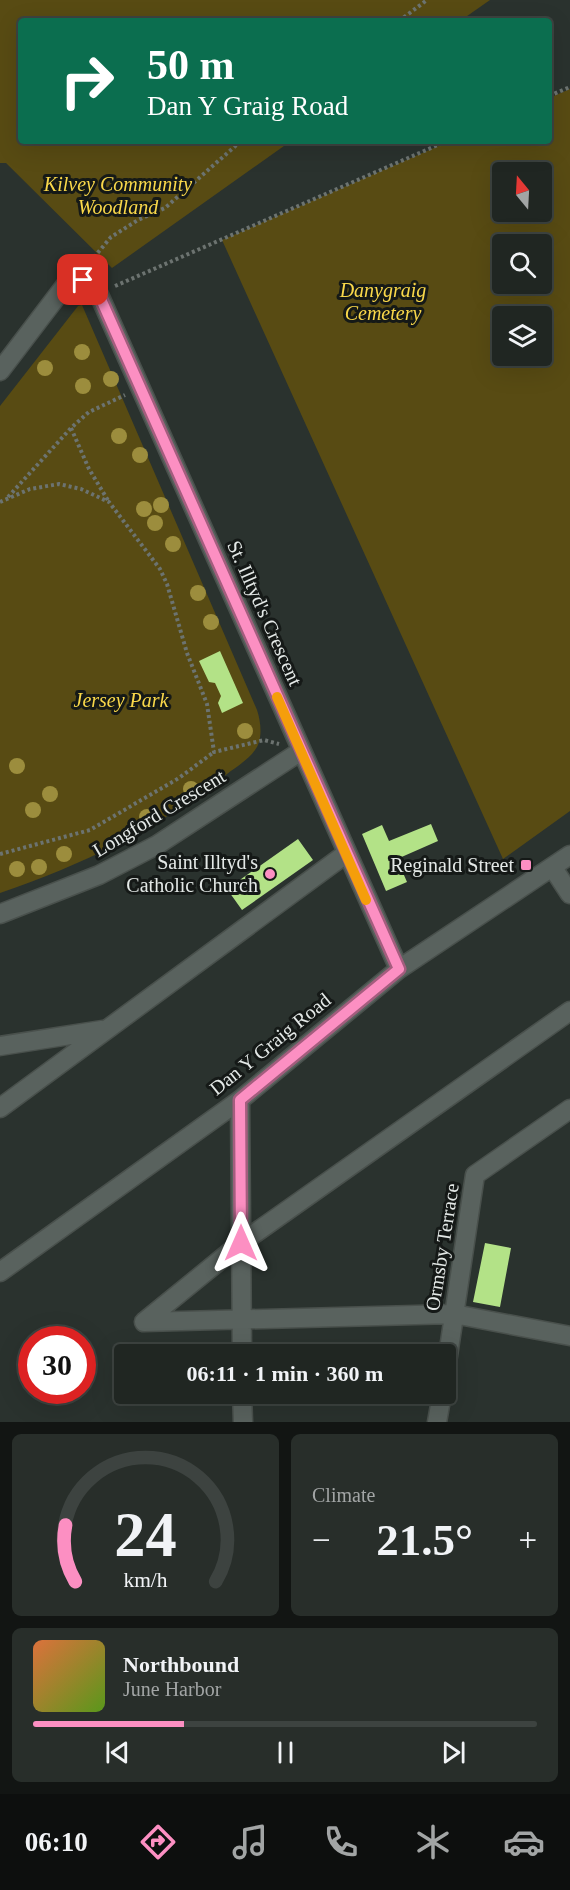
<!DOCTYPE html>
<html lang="en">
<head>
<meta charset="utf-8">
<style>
  :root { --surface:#202622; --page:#282e2a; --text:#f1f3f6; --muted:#a2a5a5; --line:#3d4340; --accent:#fc8fc2 }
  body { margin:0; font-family:"Times New Roman",serif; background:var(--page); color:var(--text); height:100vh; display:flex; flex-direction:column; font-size:22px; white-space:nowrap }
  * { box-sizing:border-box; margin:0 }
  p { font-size:20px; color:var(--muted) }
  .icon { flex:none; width:33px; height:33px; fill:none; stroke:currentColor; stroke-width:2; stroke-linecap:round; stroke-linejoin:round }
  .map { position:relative; height:1422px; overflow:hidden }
  .panel { display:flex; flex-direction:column; gap:12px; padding:12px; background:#121513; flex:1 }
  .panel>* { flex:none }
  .banner { position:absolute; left:18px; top:18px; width:534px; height:126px; border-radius:6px; box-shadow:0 6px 24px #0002,0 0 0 2px var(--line); background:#0b6e4f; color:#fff; overflow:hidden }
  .needle { width:39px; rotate:342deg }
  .tools { position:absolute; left:492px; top:162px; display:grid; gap:12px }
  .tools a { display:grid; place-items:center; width:60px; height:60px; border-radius:6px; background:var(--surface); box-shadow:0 6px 24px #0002,0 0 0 2px var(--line); font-size:30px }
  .speed { position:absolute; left:18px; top:1326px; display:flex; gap:12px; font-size:30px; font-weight:700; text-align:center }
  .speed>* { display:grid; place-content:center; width:78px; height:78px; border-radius:50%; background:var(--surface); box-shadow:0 6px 24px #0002,0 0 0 2px var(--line); line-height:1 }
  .speed .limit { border:9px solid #d22; background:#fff; color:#111 }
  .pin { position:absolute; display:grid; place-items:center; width:51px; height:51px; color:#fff; margin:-26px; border-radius:12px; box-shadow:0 3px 9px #0006 }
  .me { position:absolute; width:66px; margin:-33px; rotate:0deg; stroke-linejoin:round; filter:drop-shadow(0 0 4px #0008) }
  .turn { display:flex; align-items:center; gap:21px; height:126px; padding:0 30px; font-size:27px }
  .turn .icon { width:78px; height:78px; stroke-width:2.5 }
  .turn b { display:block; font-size:42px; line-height:51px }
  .big { font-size:45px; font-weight:700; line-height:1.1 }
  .panel .widget { flex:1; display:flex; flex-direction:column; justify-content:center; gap:9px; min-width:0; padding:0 21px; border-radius:9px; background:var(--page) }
  .panel .dial { align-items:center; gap:0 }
  .dial svg { height:156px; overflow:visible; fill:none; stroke:var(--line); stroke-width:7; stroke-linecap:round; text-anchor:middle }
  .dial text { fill:var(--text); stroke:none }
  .song { display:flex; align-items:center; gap:18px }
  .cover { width:72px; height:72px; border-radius:9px; background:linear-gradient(135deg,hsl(20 70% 55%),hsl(90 70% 35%)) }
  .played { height:6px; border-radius:3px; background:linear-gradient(90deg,var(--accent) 30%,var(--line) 30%) }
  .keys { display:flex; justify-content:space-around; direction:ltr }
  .heat { display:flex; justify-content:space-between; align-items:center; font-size:33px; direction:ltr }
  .panel .tiles { flex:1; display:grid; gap:12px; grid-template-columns:1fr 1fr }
  .widget:last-child { grid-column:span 2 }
  .trip { position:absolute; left:114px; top:1344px; width:342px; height:60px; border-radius:6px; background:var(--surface); box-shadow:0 6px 24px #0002,0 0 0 2px var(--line); font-weight:700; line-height:60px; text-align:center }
  .menu { display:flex; height:96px; justify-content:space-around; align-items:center; background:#0d0f0e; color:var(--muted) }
  .menu .icon { width:42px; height:42px }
  .menu .active { color:var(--accent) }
  .menu b { font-size:27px; color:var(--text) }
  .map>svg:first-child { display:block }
</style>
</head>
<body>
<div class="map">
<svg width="570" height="1422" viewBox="0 0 570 1422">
  <rect width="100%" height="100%" fill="#2a322e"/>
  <path fill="#584b13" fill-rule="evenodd" d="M0 0H490L460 21H21V141H291L112 268 6 163H0Z
    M570 89V811L503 859 222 240 450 141H549V98ZM502 172H542V212H502ZM502 244H542V284H502ZM502 316H542V356H502Z
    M82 305 257 710C261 722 263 740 255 750 248 760 236 767 227 774 161 827 80 866 0 893V406L78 306Z"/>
  <path fill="#b3e287" d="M220 651 243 703 222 713 218 703 221 696 215 683 209 682 199 661Z
    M431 824 438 841 397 859 407 882 386 891 362 834 382 825 389 841Z
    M298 839 313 860 242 910 227 889Z
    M485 1243 511 1248 500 1307 473 1302Z"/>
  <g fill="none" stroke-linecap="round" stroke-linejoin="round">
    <defs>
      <path id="minor" d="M0 371 67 283 83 280 96 288 399 969
        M553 868 570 894
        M0 914 99 875 157 845 301 751
        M570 1011 241 1243 144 1322 454 1314 570 1336
        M0 1046 102 1030
        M240 1100 242 1354
        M0 1108 347 853
        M0 1272 240 1100 399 969 570 855
        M446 1369 475 1175 570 1109
        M242 1394 243 1422
        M437 1422 442 1394"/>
    </defs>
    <use href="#minor" stroke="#49504c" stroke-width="21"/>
    <path stroke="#6c7370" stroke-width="4" stroke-dasharray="3 3" stroke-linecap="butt" d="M399 21 427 0
      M549 96 570 87
      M90 262 111 237 138 220 165 208 241 141
      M115 286 447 141
      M71 428 89 469 109 502
      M8 497 71 428 89 412 125 395
      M0 502 30 489 59 484 81 489 109 502 160 569 167 584 187 653 207 704 214 752 264 740 279 744
      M0 854 90 830 179 778 214 752"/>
    <use href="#minor" stroke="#59625e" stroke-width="18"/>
  </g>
  <g fill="#9c8d3d">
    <circle cx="82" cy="352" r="8"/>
    <circle cx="45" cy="368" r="8"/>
    <circle cx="111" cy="379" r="8"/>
    <circle cx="83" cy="386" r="8"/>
    <circle cx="119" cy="436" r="8"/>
    <circle cx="140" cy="455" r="8"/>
    <circle cx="161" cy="505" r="8"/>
    <circle cx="144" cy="509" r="8"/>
    <circle cx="155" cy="523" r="8"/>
    <circle cx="173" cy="544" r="8"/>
    <circle cx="198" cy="593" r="8"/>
    <circle cx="211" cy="622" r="8"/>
    <circle cx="245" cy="731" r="8"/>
    <circle cx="17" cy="766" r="8"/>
    <circle cx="191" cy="789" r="8"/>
    <circle cx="50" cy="794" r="8"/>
    <circle cx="33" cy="810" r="8"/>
    <circle cx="147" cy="817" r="8"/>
    <circle cx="64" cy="854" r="8"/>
    <circle cx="39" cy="867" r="8"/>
    <circle cx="17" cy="869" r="8"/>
  </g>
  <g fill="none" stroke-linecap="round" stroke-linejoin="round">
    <defs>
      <path id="route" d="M83 280 96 288 399 969 240 1100 241 1243"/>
    </defs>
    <use href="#route" stroke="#a45d7e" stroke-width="15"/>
    <use href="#route" stroke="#fc8fc2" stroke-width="10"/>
    <path stroke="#f59e0b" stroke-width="10" d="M277 697 366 900"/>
  </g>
  <g fill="#fc8fc2" stroke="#151917" stroke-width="2">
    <rect x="520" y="859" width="12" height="12" rx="3"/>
    <circle cx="270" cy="874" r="6"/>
  </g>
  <g text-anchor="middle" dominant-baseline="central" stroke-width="6" stroke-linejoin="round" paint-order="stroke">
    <g font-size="20" font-style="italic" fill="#f9d84a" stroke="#151917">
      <text x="118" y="184">Kilvey Community<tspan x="118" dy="23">Woodland</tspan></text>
      <text x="383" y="290">Danygraig<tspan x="383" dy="23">Cemetery</tspan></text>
      <text x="121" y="700">Jersey Park</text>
    </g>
    <g font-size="20" fill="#e4e9e7" stroke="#151917">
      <text transform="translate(265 613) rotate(66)">St. Illtyd's Crescent</text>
      <text transform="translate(159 813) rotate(-31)">Longford Crescent</text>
      <text transform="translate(270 1044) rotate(-39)">Dan Y Graig Road</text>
      <text transform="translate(442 1247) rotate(-81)">Ormsby Terrace</text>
    </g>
    <g font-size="20" fill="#e4e9e7" stroke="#151917" text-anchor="end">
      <text x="258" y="862">Saint Illtyd's<tspan x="258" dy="23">Catholic Church</tspan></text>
      <text x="514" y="865">Reginald Street</text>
    </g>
  </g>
</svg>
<div class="tools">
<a><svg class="needle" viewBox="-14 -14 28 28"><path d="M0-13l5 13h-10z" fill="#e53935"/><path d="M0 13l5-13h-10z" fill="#a2a5a5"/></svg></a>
<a><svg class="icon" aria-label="search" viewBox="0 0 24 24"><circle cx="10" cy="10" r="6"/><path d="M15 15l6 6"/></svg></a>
<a><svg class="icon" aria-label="layers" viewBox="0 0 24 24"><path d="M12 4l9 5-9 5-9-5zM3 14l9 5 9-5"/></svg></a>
</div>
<div class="speed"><div class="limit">30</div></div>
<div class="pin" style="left:83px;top:280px;background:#d93025"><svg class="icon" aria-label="arrive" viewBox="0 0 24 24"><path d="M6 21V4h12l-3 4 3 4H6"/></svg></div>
<svg class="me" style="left:241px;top:1243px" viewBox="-20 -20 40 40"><path d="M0-17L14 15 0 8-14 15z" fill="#fc8fc2" stroke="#fff" stroke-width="4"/></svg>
<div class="trip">06:11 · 1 min · 360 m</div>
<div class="banner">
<div class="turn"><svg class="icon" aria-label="right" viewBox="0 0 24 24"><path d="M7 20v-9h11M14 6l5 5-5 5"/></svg><div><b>50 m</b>Dan Y Graig Road</div></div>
</div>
</div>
<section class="panel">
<div class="tiles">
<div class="widget dial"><svg viewBox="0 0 100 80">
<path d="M14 69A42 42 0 1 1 86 69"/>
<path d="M14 69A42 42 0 0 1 9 40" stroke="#fc8fc2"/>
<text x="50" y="56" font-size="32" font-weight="700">24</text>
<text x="50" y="72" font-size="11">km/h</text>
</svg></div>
<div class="widget"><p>Climate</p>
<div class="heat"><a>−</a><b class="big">21.5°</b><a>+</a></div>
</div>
<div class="widget">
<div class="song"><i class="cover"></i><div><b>Northbound</b><p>June Harbor</p></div></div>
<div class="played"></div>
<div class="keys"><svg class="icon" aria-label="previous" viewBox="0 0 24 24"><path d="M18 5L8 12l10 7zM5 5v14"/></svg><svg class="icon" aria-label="pause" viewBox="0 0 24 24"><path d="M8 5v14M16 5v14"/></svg><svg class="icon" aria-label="next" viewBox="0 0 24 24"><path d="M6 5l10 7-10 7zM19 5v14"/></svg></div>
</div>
</div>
</section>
<nav class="menu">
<b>06:10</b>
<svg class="icon active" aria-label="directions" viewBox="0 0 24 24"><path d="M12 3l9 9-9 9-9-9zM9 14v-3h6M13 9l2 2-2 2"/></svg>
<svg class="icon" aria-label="music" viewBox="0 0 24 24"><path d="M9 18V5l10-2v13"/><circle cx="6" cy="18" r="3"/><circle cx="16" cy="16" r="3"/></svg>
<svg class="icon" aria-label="phone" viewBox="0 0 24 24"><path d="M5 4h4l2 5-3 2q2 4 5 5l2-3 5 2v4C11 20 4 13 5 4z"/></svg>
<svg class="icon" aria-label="climate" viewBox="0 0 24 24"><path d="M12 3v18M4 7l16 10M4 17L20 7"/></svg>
<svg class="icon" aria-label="car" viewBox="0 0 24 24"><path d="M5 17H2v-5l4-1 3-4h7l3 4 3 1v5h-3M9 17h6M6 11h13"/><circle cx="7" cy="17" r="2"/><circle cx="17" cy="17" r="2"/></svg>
</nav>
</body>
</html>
